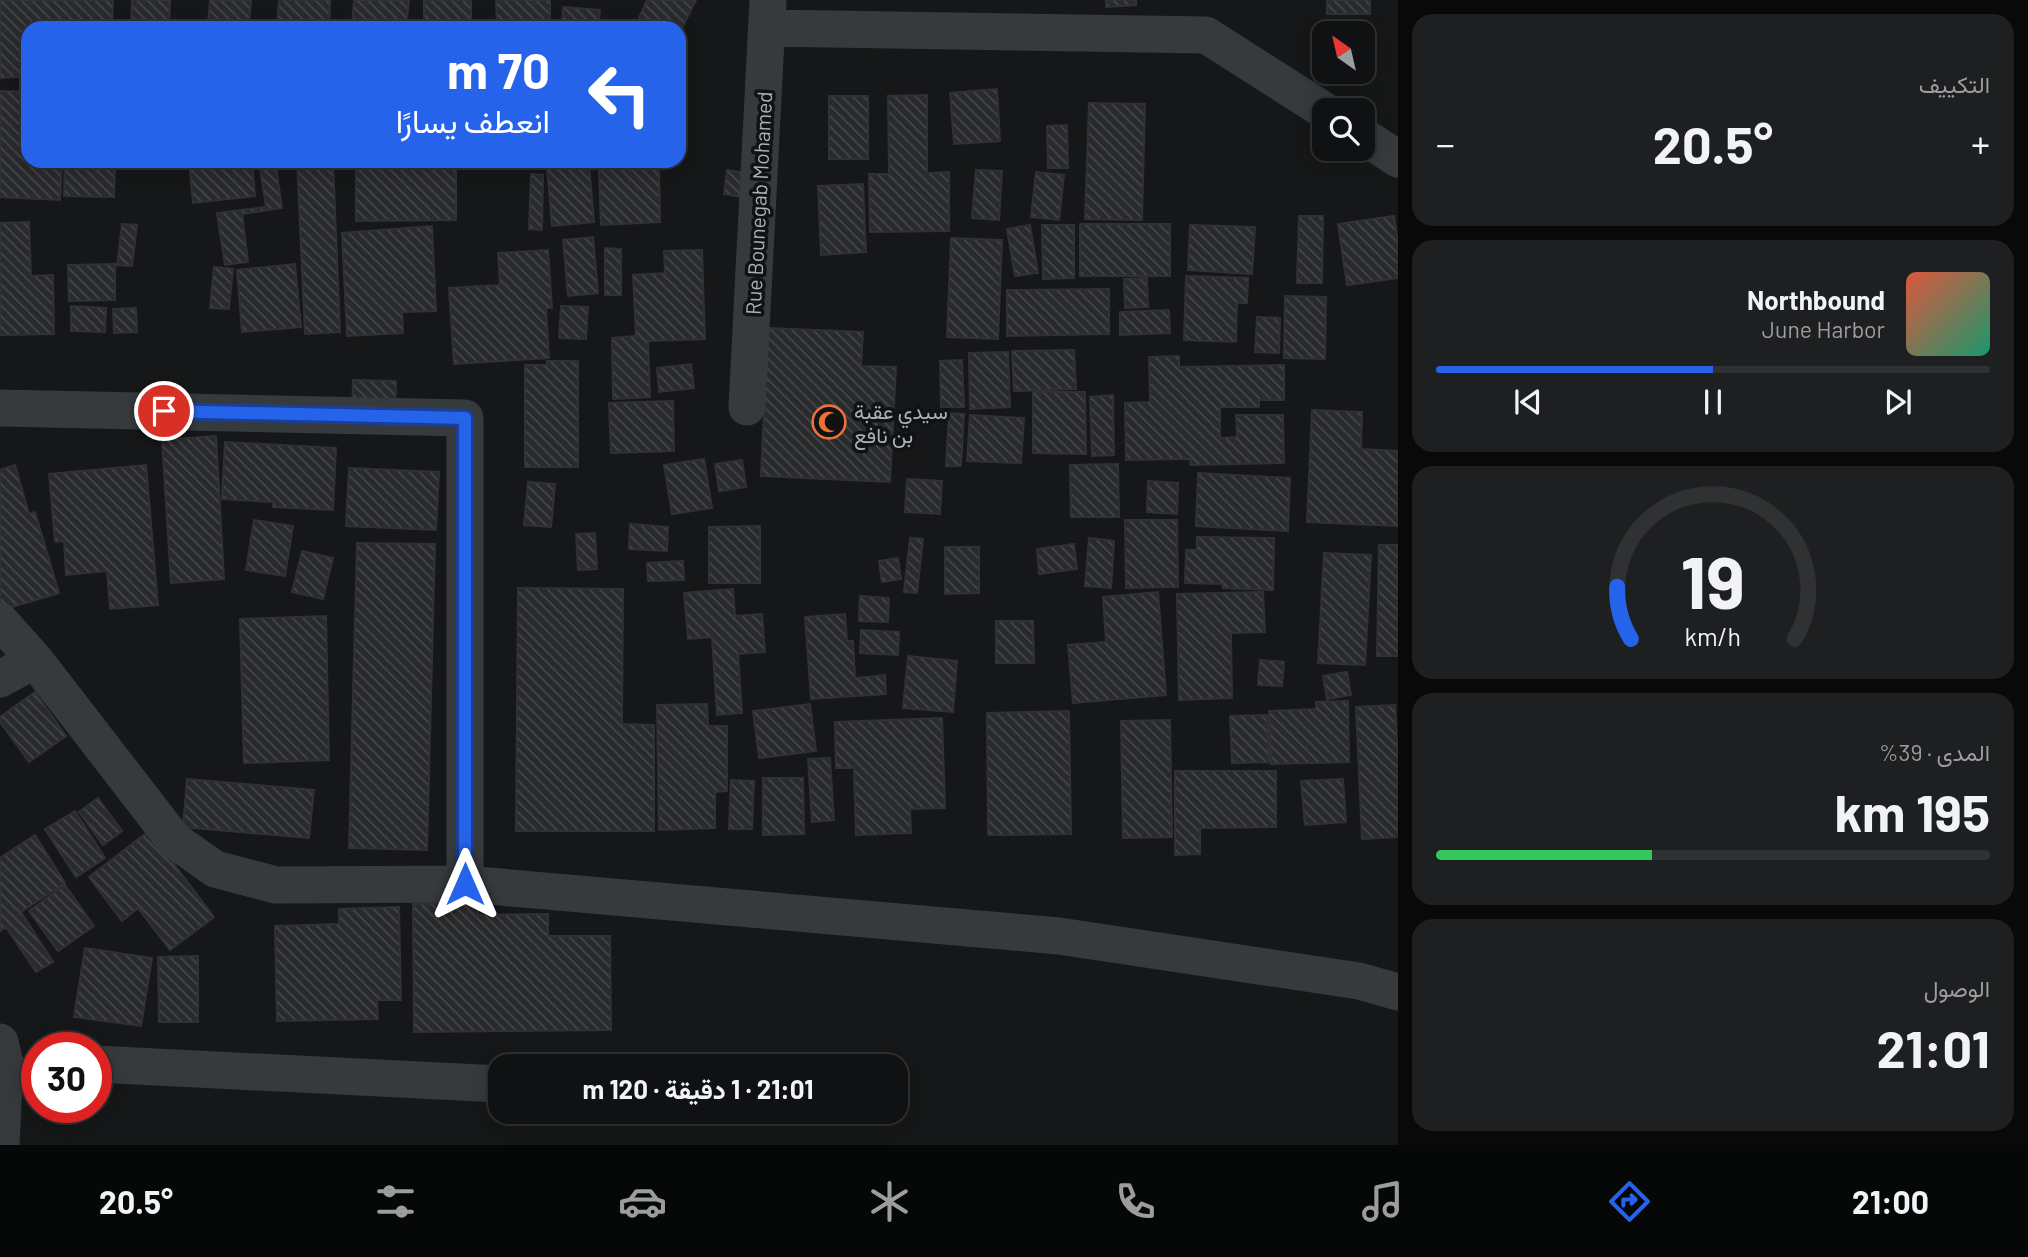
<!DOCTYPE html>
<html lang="ar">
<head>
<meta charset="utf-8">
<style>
  :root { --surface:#101112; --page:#1e1f20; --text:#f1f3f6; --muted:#9c9d9f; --line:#303132; --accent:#2563eb }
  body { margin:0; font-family:Barlow,Vazirmatn,sans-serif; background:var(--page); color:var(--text); direction:rtl; height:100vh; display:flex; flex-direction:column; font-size:26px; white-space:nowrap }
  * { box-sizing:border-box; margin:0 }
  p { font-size:23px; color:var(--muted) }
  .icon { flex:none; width:38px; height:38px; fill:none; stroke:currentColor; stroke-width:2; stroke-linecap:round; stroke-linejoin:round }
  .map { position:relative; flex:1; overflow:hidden; direction:ltr }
  .drawer { display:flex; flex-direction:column; gap:14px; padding:14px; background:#09090a; width:630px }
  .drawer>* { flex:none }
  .top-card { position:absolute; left:21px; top:21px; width:665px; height:147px; border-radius:21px; box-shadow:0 4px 18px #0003,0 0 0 2px var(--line); direction:rtl; background:#2563eb; color:#fff; overflow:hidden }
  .needle { width:46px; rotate:326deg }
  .controls { position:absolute; left:1312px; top:21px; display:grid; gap:14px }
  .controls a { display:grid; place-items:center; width:63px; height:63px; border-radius:14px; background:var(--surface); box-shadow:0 4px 18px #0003,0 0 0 2px var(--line); font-size:35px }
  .speed { position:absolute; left:21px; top:1032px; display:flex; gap:14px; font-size:35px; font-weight:700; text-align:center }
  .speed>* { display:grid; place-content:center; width:91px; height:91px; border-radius:50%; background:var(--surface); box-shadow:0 4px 18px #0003,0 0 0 2px var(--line); line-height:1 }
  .speed .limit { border:10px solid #d22; background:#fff; color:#111 }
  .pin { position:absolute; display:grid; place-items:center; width:60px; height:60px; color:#fff; margin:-30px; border:4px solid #fff; border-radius:50%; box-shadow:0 2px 7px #0007 }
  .me { position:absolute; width:77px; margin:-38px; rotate:0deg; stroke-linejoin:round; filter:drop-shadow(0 0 5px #0008) }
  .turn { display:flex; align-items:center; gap:24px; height:147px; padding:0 21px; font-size:32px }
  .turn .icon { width:91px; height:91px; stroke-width:2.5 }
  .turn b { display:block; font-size:49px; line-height:60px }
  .big { font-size:52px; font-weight:700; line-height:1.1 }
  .drawer .widget { flex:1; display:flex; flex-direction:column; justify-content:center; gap:10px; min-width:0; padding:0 24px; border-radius:21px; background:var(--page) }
  .drawer .dial { align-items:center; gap:0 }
  .dial svg { height:182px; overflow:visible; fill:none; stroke:var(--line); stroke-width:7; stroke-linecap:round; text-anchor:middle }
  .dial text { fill:var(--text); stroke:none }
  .song { display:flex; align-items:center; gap:21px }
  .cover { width:84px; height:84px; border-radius:10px; background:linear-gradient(135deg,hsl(10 70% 55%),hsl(160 70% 35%)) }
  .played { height:7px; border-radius:4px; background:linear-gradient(90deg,var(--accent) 50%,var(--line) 50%) }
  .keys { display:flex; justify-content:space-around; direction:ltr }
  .heat { display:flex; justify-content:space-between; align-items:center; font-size:38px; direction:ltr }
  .charge { height:10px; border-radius:5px; background:linear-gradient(90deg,#34c759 39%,var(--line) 0) }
  .trip { position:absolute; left:488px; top:1054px; width:420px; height:70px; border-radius:21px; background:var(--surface); box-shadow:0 4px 18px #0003,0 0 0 2px var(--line); font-weight:700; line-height:70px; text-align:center; direction:rtl }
  .tabs { display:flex; height:112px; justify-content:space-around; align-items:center; background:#060707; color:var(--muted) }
  .tabs .icon { width:49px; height:49px }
  .tabs .current { color:var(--accent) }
  .tabs b { font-size:32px; color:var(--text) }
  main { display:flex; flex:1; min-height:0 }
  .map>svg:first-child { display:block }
</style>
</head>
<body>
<main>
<section class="drawer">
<div class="widget"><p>التكييف</p>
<div class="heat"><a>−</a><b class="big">20.5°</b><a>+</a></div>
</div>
<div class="widget">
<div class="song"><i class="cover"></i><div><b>Northbound</b><p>June Harbor</p></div></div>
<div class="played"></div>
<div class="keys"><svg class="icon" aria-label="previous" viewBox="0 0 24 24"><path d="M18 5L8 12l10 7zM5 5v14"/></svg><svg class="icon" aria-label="pause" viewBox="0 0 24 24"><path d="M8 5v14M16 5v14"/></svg><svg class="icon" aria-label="next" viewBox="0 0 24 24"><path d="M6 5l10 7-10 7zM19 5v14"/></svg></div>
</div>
<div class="widget dial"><svg viewBox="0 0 100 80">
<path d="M14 69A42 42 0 1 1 86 69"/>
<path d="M14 69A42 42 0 0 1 8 46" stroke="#2563eb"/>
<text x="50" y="56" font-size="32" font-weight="700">19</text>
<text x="50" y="72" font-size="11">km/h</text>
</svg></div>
<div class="widget"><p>المدى · 39%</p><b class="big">195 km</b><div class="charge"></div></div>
<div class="widget"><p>الوصول</p><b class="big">21:01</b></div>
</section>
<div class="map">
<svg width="1398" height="1145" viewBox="0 0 1398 1145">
  <defs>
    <pattern id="building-back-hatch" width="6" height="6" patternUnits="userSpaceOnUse" patternTransform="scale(1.75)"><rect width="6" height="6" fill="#292a2c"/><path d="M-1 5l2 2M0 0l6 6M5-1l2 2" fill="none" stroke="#454648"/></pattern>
  </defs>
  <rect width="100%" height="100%" fill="#161718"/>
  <path fill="url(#building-back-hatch)" stroke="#303134" stroke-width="2" d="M0 0H113L112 28H28V76L0 78Z
    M132 0H170L169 26H131Z
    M210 0H251L249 27 208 24Z
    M279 0H330L329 28H277Z
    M354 0H409L406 28 352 26Z
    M424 0H471V28H424Z
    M496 0H550V28H497Z
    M647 0H696L679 34V28H653L638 20Z
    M1106 0H1136V5L1106 7Z
    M1327 0H1370V14H1327Z
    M563 7 600 10 598 28H562Z
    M997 89 1000 141 954 144 950 93Z
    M0 91 28 92V161H62L60 200 0 197Z
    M927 95V173L949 172V231L870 232 869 174H889L888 96Z
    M829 96H868V159H829Z
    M1089 103 1145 104 1142 220 1085 219Z
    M1067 125 1068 168H1048L1047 126Z
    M65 161H115L114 197 64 196Z
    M189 161H252L255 196 193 203Z
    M259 161H275L282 208 242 214 248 262 225 265 217 213 266 207Z
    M297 161H333L340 332 305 334Z
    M356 161H456V220L356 221Z
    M589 164 594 222 552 226 547 168Z
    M659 167 660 222 601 225 599 170Z
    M727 170 752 174 748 198 724 194Z
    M976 170 1002 171 999 220 972 218Z
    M1036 172 1064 175 1059 220 1031 217Z
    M531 174 543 175 542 230 529 229Z
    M863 184 866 252 821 255 818 186Z
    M1299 216H1323L1322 283H1297Z
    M1394 216 1398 243V278L1347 285 1338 224Z
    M29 222 31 276 53 275 54 334 0 335V223Z
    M122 224 137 225 132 266 117 265Z
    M1080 224H1170V276H1080Z
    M1030 225 1038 273 1015 276 1007 229Z
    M1042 225H1074V278L1043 279Z
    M1190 225 1255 227 1252 274 1188 270Z
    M432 226 436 311 402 312 403 333 347 336 342 233Z
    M593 237 598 293 568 296 563 240Z
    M951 238 1002 240 998 339 947 337Z
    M605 248 621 249V295H605Z
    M548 250 552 308H546L549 358 454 364 449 288 500 285 498 253Z
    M702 250 705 339 648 341 650 397 613 399 612 338 636 336 633 275 665 273 664 251Z
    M115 264V300L69 301 68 265Z
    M295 264 301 327 242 332 237 270Z
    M214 267 233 269 229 309 210 308Z
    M1186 276 1248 278 1247 303H1237L1236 342 1184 340Z
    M1147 278 1148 307 1125 308 1124 279Z
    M1109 289V334L1007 336V290Z
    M1285 296 1326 297 1325 359 1284 358Z
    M71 306 106 308 105 332 71 331Z
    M561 306 588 307 586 339 559 338Z
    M136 308 137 332 114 333 113 309Z
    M1169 310 1170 333 1120 335V312Z
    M1257 317 1280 318 1279 353 1255 352Z
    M768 328 863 332 861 366 896 367 890 482 761 476Z
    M1074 350 1076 389 1014 391 1012 351Z
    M1008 352 1010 407 970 409 969 353Z
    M1179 356V367L1284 365V400H1259V407H1220V438L1237 437 1236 415H1283L1284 463 1190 465 1191 459 1126 460 1125 403 1150 402 1149 357Z
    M962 360 964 407H941L940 361Z
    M547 361H578V467H525V365H547Z
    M691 364 694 388 659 392 657 368Z
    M353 380 396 381 395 416 352 414Z
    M1033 392H1085L1086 454 1033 453Z
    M1113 395 1114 455 1092 456 1090 397Z
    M673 401 674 451 611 453 609 403Z
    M1312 410 1362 412 1361 449 1398 451V526L1307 522Z
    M949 413 964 414 961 466H946Z
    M970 415 1024 418 1021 463 967 461Z
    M216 436 224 579 171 583 162 440Z
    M225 442 336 448 333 510 273 507V502L222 499Z
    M704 459 712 508 672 514 664 465Z
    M742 460 746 487 719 491 715 464Z
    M1118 464 1119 517H1071L1070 465Z
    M15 465 29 514 35 512 59 593 2 610 0 603V470Z
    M146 465 158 605 110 609 107 571 66 575 64 541 55 542 49 474Z
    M349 468 439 472 436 530 346 526Z
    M1198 473 1290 478 1288 531 1196 526Z
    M907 479 942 481 940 514 905 512Z
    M1148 481 1178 483 1177 514 1147 512Z
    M528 482 555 484 551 527 524 525Z
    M254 520 293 526 285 576 246 570Z
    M1125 520H1177L1178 587 1126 588Z
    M630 524 668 527 667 551 629 549Z
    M760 526V583H709V527Z
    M595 533 597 569 578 570 576 534Z
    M1197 537 1274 538 1273 590 1223 588V584L1185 583 1186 550H1197Z
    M910 538 923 539 917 593 904 592Z
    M1089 538 1114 541 1111 588 1085 586Z
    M357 543 435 544 427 850 349 848Z
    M1074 544 1077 569 1039 574 1037 549Z
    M1379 545H1398V656H1377Z
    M945 547H979V593L945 594Z
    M302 551 333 558 323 599 292 592Z
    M1324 553 1371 555 1365 665 1318 663Z
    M898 558 901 579 882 582 879 561Z
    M683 561 684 580 648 581 647 563Z
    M518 588 623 589 622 724 654 725V831H516Z
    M733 589 735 616 762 614 765 652 738 654 742 713 717 715 712 637 688 639 684 593Z
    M1158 592 1166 695 1073 703 1068 645 1106 642 1103 597Z
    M1263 592 1265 632 1231 633 1232 698 1179 700 1177 594Z
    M860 596 889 598 888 622 859 621Z
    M845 614 847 641H853L855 678 885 675 886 694 811 699 805 617Z
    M326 616 329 760 244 763 240 619Z
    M996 621H1033L1034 663H996Z
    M861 630 899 632 898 655 860 653Z
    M908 656 957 661 953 712 903 708Z
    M1260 660 1284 662 1282 686 1258 685Z
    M1347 672 1351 695 1327 699 1323 676Z
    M35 692 66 736 29 762 0 722V717Z
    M1348 701 1349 762 1271 764 1269 711 1316 709V702Z
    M707 704 708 726H727V791L715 792V828L659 830 657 705Z
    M810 704 816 751 759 758 753 711Z
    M1395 705 1398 762V837L1362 839 1356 707Z
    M1069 711 1071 834 988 835 987 713Z
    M1267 715 1269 762 1232 763 1230 716Z
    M942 718 945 808 910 809 911 833 856 835 854 768H836L835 722Z
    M1170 720 1172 837 1123 838 1121 721Z
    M830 758 834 820 812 822 808 759Z
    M1175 771H1276V827L1200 828V854L1175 855Z
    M763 778H803L804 834 763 835Z
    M187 779 314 790 309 838 183 827Z
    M1343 779 1346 822 1305 825 1301 781Z
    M731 780 754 781 752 829H729Z
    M98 798 122 831 103 845 79 812Z
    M75 811 105 858 76 877 45 829Z
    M149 831 214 917 170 950 138 908 122 921 89 877Z
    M35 835 65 883 21 912 53 962 36 972 6 927 0 931V858Z
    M65 885 94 926 58 951 29 911Z
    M478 903V915L548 914V936H610L611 1030 414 1032 413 904Z
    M399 907 401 1000H377L378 1019 277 1021 275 926 339 924V909Z
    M85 948 152 958 141 1026 74 1017Z
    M198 956V1022H159L158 957Z"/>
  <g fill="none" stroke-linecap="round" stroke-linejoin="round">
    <path stroke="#373a3d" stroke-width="37" d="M767 28 1206 35 1325 111
      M1363 136 1398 159
      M747 407 768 0
      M0 408 465 418V884L1059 936 1359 981 1398 992
      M0 621 35 660 174 840 215 869 276 885 465 884
      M0 679 35 660
      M0 1042 5 1063 1 1145
      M96 1064 500 1084"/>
  </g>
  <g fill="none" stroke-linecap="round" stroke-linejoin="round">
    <defs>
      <path id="route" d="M164 411 465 418V884"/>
    </defs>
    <use href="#route" stroke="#184099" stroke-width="18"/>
    <use href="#route" stroke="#2563eb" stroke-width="12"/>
  </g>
  <defs>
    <symbol id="mosque-ring" viewBox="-11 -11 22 22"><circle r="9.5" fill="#111213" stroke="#ee7038" stroke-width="1.5"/><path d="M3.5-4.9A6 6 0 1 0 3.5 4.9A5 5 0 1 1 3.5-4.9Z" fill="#ee7038"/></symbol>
  </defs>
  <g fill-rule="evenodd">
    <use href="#mosque-ring" x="810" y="403" width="38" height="38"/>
  </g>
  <g text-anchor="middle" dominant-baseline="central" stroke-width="7" stroke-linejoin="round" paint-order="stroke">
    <g font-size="21" fill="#a8b2b7" stroke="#111213">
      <text transform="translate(758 203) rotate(-87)">Rue Bounegab Mohamed</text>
    </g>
    <g font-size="21" fill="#a8b2b7" stroke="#111213" text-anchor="start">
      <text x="854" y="410">سيدي عقبة<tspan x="854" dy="24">بن نافع</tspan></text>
    </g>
  </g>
</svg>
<div class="controls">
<a><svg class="needle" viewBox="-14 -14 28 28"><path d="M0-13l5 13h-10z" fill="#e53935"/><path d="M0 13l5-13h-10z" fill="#9c9d9f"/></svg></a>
<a><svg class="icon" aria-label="search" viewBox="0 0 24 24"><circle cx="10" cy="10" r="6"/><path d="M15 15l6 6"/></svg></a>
</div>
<div class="speed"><div class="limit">30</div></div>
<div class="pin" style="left:164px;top:411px;background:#d93025"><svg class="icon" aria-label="arrive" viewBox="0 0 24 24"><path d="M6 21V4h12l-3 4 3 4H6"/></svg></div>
<svg class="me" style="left:465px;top:884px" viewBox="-20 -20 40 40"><path d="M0-17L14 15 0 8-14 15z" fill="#2563eb" stroke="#fff" stroke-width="4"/></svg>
<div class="trip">21:01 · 1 دقيقة · 120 m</div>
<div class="top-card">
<div class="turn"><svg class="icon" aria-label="left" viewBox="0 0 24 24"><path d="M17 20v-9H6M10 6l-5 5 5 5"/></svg><div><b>70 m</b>انعطف يسارًا</div></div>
</div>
</div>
</main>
<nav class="tabs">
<b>21:00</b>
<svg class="icon current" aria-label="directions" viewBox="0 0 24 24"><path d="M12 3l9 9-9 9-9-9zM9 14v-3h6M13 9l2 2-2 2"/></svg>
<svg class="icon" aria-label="music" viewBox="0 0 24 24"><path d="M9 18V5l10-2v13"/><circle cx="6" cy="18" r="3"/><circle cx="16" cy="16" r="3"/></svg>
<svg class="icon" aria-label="phone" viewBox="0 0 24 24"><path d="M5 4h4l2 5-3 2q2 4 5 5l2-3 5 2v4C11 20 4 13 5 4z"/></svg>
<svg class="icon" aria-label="climate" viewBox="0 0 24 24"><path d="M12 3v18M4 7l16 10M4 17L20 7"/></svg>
<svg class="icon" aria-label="car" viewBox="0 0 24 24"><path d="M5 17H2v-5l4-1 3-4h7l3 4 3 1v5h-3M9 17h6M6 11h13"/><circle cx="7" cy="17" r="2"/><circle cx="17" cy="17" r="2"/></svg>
<svg class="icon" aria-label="filters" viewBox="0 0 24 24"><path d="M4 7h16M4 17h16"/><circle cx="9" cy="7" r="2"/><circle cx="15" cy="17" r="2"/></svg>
<b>20.5°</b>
</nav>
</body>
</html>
